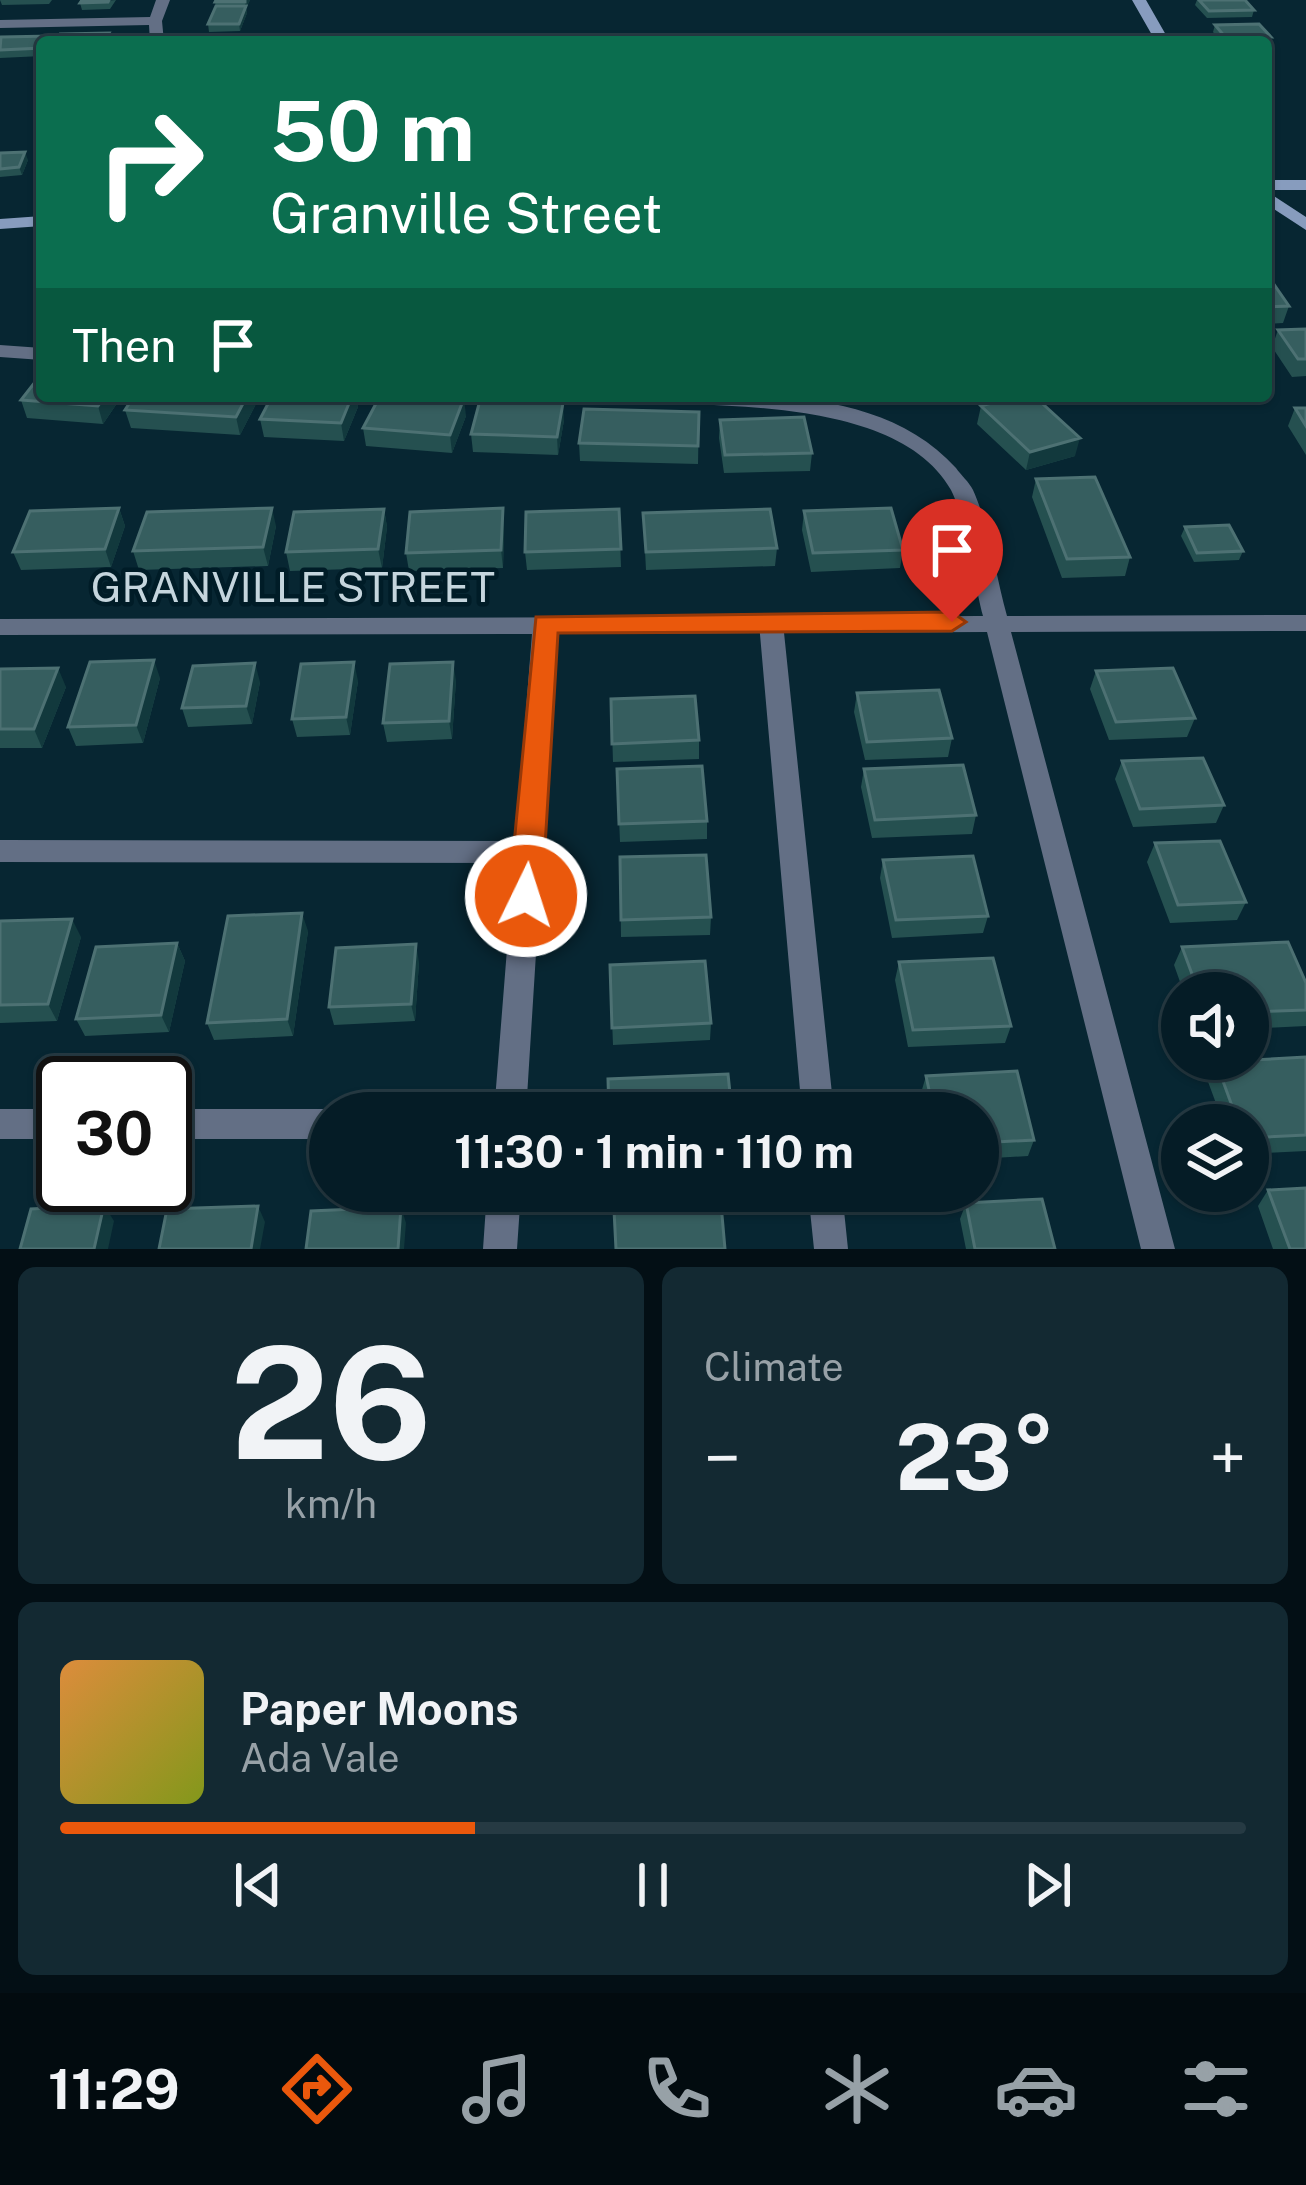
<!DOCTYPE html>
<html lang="en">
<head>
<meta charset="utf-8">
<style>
  :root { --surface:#051c26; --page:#132932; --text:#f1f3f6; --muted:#97a1a7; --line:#263a43; --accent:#ea580c }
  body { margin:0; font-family:"Public Sans",sans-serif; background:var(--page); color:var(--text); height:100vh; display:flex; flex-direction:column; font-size:45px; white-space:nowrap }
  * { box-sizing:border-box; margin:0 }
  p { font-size:39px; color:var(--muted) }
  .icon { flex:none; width:66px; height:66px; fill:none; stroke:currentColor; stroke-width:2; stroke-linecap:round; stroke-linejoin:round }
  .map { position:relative; height:1249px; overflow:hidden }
  .drawer { display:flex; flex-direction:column; gap:18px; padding:18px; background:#030f15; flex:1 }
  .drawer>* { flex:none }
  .banner { position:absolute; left:36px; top:36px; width:1236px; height:366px; border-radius:12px; box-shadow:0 3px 9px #0004,0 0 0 3px var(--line); background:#0b6e4f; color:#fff; overflow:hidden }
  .fabs { position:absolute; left:1161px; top:972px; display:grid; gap:24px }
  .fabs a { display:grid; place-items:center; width:108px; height:108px; border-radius:50%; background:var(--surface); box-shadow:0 3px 9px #0004,0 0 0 3px var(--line); font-size:60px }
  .speed { position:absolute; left:36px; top:1056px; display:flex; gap:24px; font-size:60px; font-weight:700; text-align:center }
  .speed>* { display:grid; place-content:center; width:156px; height:156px; border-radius:50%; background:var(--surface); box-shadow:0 3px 9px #0004,0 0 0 3px var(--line); line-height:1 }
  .speed .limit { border:6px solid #111; border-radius:18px; background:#fff; color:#111 }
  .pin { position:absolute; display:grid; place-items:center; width:102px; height:102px; color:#fff; margin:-123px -51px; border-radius:50% 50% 50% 0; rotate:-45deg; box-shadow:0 0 12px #0007 }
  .pin .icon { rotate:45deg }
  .me { position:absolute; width:132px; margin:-66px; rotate:4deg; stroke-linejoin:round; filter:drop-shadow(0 0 9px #0008) }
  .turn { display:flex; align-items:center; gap:42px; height:252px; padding:0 36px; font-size:54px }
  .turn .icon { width:156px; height:156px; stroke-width:2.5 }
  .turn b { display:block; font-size:84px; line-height:102px }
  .then { display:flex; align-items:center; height:114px; padding:0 36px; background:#0003; gap:24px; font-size:45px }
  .big { font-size:90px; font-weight:700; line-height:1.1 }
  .drawer .tile { flex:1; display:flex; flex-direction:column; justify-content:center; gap:18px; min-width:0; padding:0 42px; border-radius:18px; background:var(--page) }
  .drawer .dial { align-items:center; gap:0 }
  .dial b { font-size:156px; line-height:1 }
  .song { display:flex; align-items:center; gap:36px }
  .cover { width:144px; height:144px; border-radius:18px; background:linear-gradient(135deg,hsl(30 70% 55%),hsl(70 70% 35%)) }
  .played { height:12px; border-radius:6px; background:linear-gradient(90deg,var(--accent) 35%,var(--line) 35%) }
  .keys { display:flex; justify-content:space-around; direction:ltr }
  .heat { display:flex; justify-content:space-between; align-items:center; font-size:66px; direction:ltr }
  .drawer .tiles { flex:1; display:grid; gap:18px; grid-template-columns:1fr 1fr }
  .tile:last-child { grid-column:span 2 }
  .trip { position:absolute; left:309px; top:1092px; width:690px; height:120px; border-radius:60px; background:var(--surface); box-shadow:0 3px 9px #0004,0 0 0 3px var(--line); font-weight:700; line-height:120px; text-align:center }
  .dock { display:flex; height:192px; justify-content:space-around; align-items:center; background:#020b0f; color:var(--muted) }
  .dock .icon { width:84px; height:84px }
  .dock .active { color:var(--accent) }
  .dock b { font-size:54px; color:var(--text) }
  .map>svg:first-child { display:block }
</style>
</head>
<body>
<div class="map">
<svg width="1306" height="1249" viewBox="0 0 1306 1249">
  <rect width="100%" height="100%" fill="#072632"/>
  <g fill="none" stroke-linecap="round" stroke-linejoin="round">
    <path fill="#636f85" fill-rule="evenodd" d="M771 615 783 623 834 1113H802L759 623Z
      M0 840 529 841 539 844 543 852 539 860 529 863 0 862Z
      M808 1191H842L848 1249H814Z"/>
    <path fill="#636f85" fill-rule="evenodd" d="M156 0H170L162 21 164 42H150L149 25 0 28V20L150 17Z
      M0 345 42 348V360L0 357Z
      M621 396C729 396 876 379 956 468 961 475 969 482 973 490 989 525 996 577 1007 616L1306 615V631L1011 632 1175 1249H1141L987 632 556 634 526 1113H494L532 634 0 635V619L983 616C975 586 963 512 951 490 899 398 721 407 631 402Z
      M0 1109H63V1139H0Z
      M165 1109H330L341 1113H330V1139H165Z
      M487 1191H521L517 1249H483Z"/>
    <path fill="#879cbe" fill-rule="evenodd" d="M1132 0H1146L1170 42H1156Z
      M1266 180H1306V190H1266Z
      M1266 191 1306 217V230L1266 204Z
      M42 216V226L0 229V219Z"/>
  </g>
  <path fill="#255050" d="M0 0H52L49 4 2 5Z
    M116 0 110 9 82 10 80 3Z
    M250 0 246 8 247 13 240 31 209 32 208 24 216 6 215 2Z
    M1197 0H1245L1254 10 1252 17 1207 18 1195 5Z
    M1215 25 1271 37 1269 44 1266 45V42H1221L1213 32Z
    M51 36 53 42H42V56L0 58V40Z
    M0 153 28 160 22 175 0 177Z
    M1266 273 1289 306 1283 323 1266 324Z
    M1306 329V376L1292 377 1272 347 1278 330Z
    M42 396H122L103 424 27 418 21 400Z
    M134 396H255L257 402 240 435 131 428 125 410Z
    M272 396H356L358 407 344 441 264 437 260 419Z
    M1175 396H1225L1222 405H1179Z
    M981 406 1075 456 1026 470 977 424Z
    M1295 408H1306V455L1288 426Z
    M699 412 698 464 580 461 579 443Z
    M466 416 452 453 366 446 363 428Z
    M564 420 558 455 473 452 471 434Z
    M720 420 812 453 810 471 724 473 719 438Z
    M1036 479 1130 557 1125 576 1062 578 1032 497Z
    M119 508 125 526 111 567 21 570 13 552Z
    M503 508 504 527 503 568 409 571 406 553Z
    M384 509 387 527 382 568 290 571 286 552Z
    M619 509 621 567 527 570 525 552Z
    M804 511 903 550 900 568 811 572 802 530Z
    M643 513 777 548 775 566 646 570Z
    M276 526 268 566 139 570 133 551Z
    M1185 527 1243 551 1239 560 1194 562 1181 536Z
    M0 669 66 687 42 748H0Z
    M1096 671 1195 718 1187 737 1109 740 1090 689Z
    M160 678 143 743 76 746 68 727Z
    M456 680 452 739 387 742 383 723Z
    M358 681 350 735 297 737 292 719Z
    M260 682 252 724 188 727 182 708Z
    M857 693 952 738 948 757 865 760 854 712Z
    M611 699 699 740V759L613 762Z
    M1122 761 1224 805 1216 823 1133 827 1115 779Z
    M617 769 707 821V839L620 842Z
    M864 769 976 815 972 834 872 838 861 787Z
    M1155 843 1246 902 1237 920 1170 923 1147 862Z
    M620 857 711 917 710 935 621 937Z
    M883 860 988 916 983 933 892 938 880 878Z
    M0 921 81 937 57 1021 0 1023Z
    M308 931 293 1036 214 1040 207 1023Z
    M177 943 185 961 169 1032 85 1036 76 1019Z
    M1182 947 1306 983V1026L1248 1029V993H1184L1174 965Z
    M419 962 415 1021 334 1025 329 1007Z
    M899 962 1011 1026 1005 1043 908 1047 895 980Z
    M610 965 711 1023 710 1040 613 1045Z
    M1306 1057V1151L1248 1154V1125H1224L1207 1079 1216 1062Z
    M926 1076 1034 1140 1028 1156 978 1159V1113H925L921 1093Z
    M1268 1190 1306 1249H1273L1258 1206Z
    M966 1203 1055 1249H966L960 1219Z"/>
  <path fill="#12393d" d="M245 0H250L246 8 247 13 240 31 239 24 245 6Z
    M25 152 28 160 22 175 19 167Z
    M105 396H122L103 424 98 406Z
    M247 396H255L257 402 240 435 236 417Z
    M352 396H356L358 407 344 441 341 423Z
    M464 398 466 416 452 453 450 435Z
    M563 403 564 420 558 455 557 437Z
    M1080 438 1075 456 1026 470 1030 452Z
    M119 508 125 526 111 567 105 549Z
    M272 508 276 526 268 566 263 547Z
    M503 508 504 527 503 568 501 550Z
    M384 509 387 527 382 568 378 549Z
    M154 660 160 678 143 743 136 725Z
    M354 662 358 681 350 735 346 717Z
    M453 662 456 680 452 739 449 721Z
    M255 663 260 682 252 724 246 706Z
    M58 668 66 687 42 748 34 729Z
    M302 913 308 931 293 1036 287 1019Z
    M72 919 81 937 57 1021 48 1004Z
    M177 943 185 961 169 1032 161 1015Z
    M416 944 419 962 415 1021 411 1004Z
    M104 1205 114 1221 108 1249H94Z
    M258 1206 265 1222 260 1249H251Z
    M401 1207 406 1223 404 1249H398Z"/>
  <path fill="#365e5f" stroke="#4d7173" stroke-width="3" d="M82 0H109L108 2 80 3Z
    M216 0H245V2H215Z
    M1199 0H1245L1254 10 1209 11Z
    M216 6H246L239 24H208Z
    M1259 24 1271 37 1226 38 1215 25Z
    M109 33 104 42H55L60 34Z
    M1110 35 1115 42H1093L1089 36Z
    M51 36 48 42H42V48L0 50 1 37Z
    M25 152 19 167 0 169V153Z
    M1266 273 1289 306 1266 307Z
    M1306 329V359H1298L1278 330Z
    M42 373V396H105L98 406 21 400Z
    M134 396H247L236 417 125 410Z
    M272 396H352L341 423 260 419Z
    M380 396H437L464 398 450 435 363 428Z
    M1016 396H1034L1080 438 1030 452 981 406Z
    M480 400 563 403 557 437 471 434Z
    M1295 408H1306V426Z
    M584 409 699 412 698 446 579 443Z
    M804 417 812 453 725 455 720 420Z
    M1095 477 1130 557 1067 559 1036 479Z
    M119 508 105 549 13 552 30 511Z
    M272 508 263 547 133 551 147 512Z
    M503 508 501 550 406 553 410 512Z
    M891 508 903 550 813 553 804 511Z
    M384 509 378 549 286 552 294 512Z
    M619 509 621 549 525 552 526 512Z
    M770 509 777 548 646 552 643 513Z
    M1229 525 1243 551 1197 553 1185 527Z
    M154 660 136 725 68 727 90 662Z
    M354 662 346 717 292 719 301 664Z
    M453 662 449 721 383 723 390 664Z
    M255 663 246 706 182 708 193 666Z
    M58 668 34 729H0V669Z
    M1173 668 1195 718 1116 722 1096 671Z
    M939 690 952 738 867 742 857 693Z
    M695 696 699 740 612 744 611 699Z
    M1203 758 1224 805 1140 809 1122 761Z
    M963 765 976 815 875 820 864 769Z
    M702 766 707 821 619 824 617 769Z
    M1220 841 1246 902 1178 905 1155 843Z
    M706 855 711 917 621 920 620 857Z
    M973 856 988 916 896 920 883 860Z
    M302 913 287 1019 207 1023 228 916Z
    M72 919 48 1004 0 1005V921Z
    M1288 942 1306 983V1010L1248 1012V993H1199L1182 947Z
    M177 943 161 1015 76 1019 96 947Z
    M416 944 411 1004 329 1007 336 948Z
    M993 958 1011 1026 913 1030 899 962Z
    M705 961 711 1023 612 1028 610 965Z
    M1306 1057V1135L1248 1138V1125H1239L1216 1062Z
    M1017 1071 1034 1140 978 1143V1113H934L926 1076Z
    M728 1074 732 1113H609L608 1079Z
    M1306 1188V1249H1290L1268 1190Z
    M1042 1199 1055 1249H975L966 1203Z
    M721 1204 725 1249H616L614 1210Z
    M104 1205 94 1249H20L31 1209Z
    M258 1206 251 1249H159L167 1209Z
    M401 1207 398 1249H306L311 1211Z"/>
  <path fill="#ea580c" stroke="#983908" stroke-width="3" d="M952 612 966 622 952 631 558 633 542 896 537 905 526 909 514 905 509 896 536 617Z"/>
  <g text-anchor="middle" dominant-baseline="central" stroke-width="9" stroke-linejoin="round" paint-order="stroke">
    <g font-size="42" fill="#c5d5dd" stroke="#001c27">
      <text x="293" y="586">GRANVILLE STREET</text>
    </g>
  </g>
</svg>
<div class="fabs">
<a><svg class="icon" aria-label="sound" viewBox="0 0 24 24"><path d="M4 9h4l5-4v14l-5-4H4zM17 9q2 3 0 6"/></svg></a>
<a><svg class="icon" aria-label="layers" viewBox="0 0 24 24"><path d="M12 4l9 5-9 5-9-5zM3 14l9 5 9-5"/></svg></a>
</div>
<div class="speed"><div class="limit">30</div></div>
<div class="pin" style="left:952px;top:622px;background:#d93025"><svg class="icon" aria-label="arrive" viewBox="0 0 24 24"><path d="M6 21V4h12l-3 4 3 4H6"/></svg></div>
<svg class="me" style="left:526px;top:896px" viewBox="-20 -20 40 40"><circle r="17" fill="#ea580c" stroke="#fff" stroke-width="3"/><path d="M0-11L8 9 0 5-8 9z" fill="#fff"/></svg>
<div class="trip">11:30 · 1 min · 110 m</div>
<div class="banner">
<div class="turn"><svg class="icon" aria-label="right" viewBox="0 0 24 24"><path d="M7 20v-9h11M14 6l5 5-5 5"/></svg><div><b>50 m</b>Granville Street</div></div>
<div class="then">Then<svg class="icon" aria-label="arrive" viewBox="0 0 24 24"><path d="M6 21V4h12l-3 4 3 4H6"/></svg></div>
</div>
</div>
<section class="drawer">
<div class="tiles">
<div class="tile dial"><b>26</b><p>km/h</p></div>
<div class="tile"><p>Climate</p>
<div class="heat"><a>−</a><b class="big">23°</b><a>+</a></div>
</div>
<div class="tile">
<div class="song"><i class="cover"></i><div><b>Paper Moons</b><p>Ada Vale</p></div></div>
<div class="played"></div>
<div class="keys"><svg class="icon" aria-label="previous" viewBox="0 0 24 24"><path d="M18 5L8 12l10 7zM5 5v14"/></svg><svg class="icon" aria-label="pause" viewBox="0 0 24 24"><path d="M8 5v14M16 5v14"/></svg><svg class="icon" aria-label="next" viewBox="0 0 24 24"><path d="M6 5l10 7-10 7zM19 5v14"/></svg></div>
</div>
</div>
</section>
<nav class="dock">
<b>11:29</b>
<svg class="icon active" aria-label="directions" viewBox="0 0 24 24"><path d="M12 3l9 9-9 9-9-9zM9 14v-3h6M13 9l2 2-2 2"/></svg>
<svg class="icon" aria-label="music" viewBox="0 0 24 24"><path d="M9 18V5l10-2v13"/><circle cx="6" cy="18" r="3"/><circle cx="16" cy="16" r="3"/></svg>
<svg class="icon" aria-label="phone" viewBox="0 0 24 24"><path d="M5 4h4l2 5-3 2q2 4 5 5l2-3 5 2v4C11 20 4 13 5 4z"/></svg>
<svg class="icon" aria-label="climate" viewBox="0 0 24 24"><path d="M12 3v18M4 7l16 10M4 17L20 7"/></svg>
<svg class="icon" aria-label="car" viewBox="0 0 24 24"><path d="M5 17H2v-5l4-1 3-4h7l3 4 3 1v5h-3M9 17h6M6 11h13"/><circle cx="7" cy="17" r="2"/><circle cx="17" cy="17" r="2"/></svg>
<svg class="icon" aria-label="filters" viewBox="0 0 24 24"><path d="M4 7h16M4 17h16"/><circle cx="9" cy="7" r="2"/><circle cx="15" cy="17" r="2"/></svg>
</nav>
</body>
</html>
